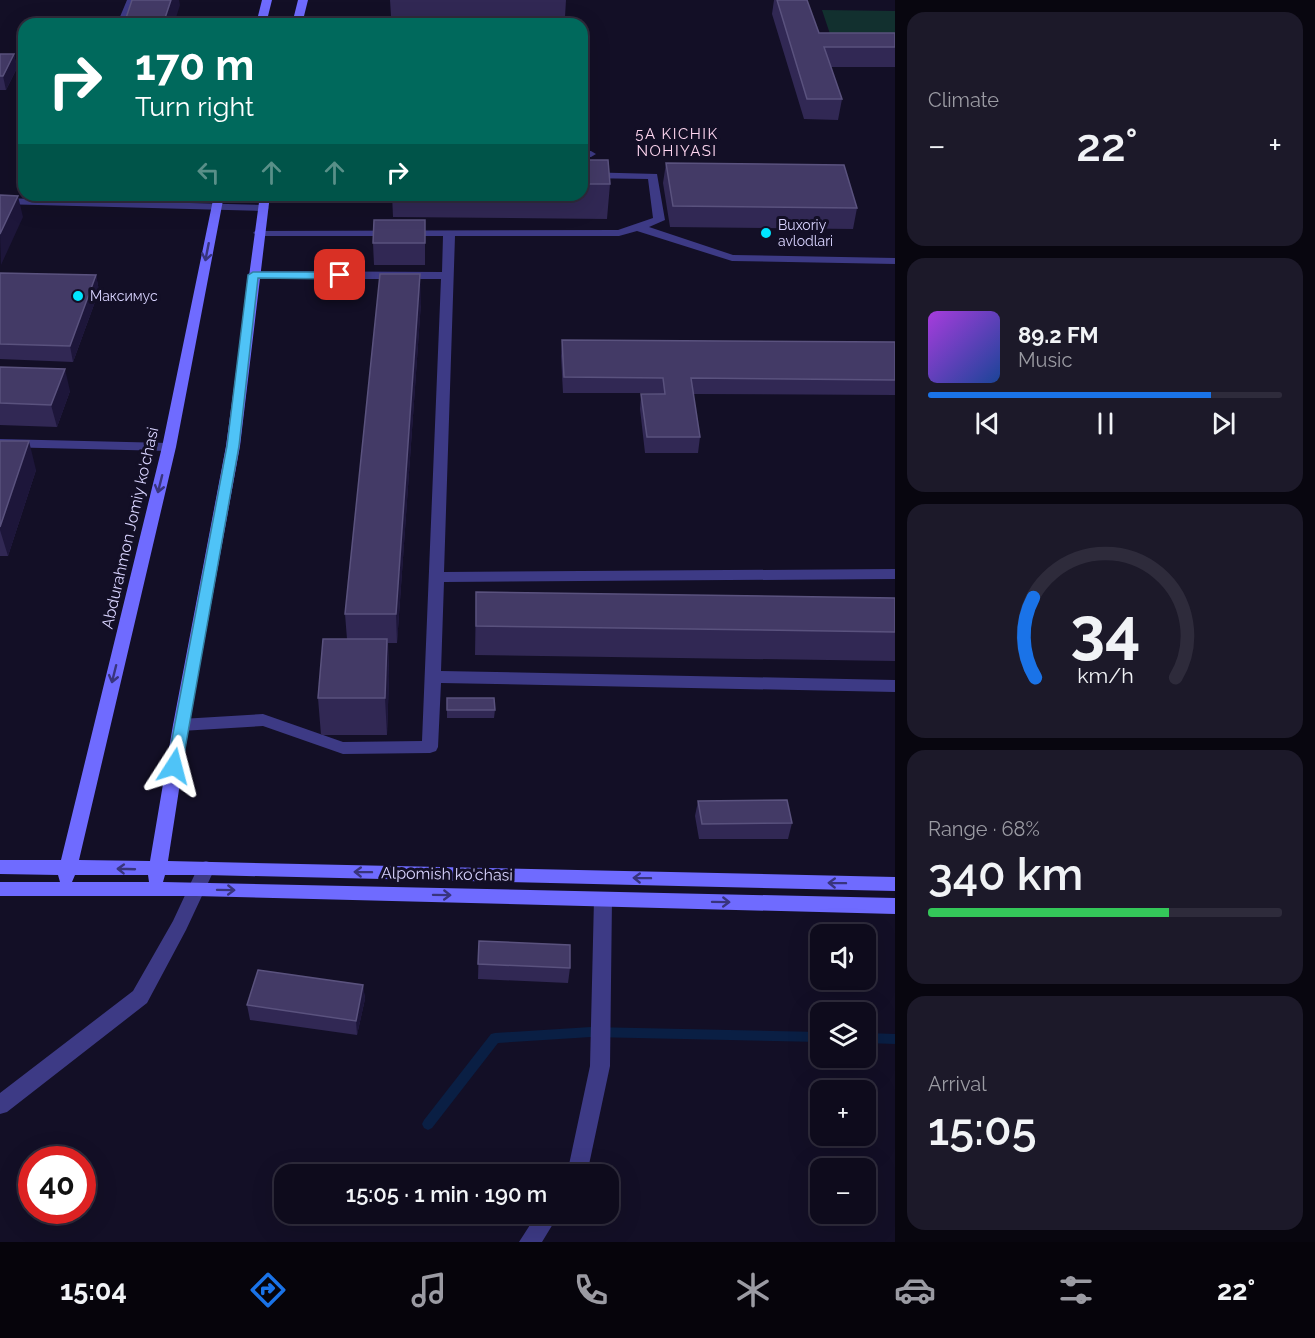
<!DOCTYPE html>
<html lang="en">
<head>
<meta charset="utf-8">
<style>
  :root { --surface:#0e0b1c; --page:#1c1929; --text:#f1f3f6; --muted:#9b9ba3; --line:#2e2b3b; --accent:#1a73e8 }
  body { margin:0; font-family:Raleway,sans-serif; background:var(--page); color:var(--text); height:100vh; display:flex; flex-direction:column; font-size:22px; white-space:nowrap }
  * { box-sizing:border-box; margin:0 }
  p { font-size:20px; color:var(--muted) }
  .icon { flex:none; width:33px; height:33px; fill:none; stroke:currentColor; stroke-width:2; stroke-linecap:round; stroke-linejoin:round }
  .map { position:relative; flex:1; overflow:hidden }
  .side { display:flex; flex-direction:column; gap:12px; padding:12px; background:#08060f; width:420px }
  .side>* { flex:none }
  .top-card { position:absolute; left:18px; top:18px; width:570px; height:183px; border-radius:18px; box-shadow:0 6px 24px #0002,0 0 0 2px var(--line); background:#00695c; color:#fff; overflow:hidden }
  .fabs { position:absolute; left:810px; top:924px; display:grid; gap:12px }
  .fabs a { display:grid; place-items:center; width:66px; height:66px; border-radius:12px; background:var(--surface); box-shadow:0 6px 24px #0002,0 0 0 2px var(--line); font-size:30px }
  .speed { position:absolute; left:18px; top:1146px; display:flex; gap:12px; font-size:30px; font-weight:700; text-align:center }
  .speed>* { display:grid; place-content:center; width:78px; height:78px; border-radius:50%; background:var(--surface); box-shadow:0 6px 24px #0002,0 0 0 2px var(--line); line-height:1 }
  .speed .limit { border:9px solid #d22; background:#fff; color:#111 }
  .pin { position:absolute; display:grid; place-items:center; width:51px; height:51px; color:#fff; margin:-26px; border-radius:12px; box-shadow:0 3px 9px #0006 }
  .me { position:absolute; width:66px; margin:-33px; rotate:9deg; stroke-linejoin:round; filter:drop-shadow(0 0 4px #0008) }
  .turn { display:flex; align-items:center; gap:21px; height:126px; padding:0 18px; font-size:27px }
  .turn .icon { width:78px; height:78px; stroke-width:2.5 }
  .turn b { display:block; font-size:42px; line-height:51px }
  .lanes { display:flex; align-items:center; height:57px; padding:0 18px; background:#0003; justify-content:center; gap:30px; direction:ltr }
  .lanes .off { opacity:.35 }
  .big { font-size:45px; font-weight:600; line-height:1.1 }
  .side .widget { flex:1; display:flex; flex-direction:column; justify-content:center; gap:9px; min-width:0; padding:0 21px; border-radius:18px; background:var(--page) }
  .side .dial { align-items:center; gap:0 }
  .dial svg { height:156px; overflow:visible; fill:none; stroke:var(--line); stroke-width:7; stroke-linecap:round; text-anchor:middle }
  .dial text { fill:var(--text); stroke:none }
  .song { display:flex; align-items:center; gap:18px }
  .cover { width:72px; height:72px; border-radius:9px; background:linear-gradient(135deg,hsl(280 70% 55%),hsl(220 70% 35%)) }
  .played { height:6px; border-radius:3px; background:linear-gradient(90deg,var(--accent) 80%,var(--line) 80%) }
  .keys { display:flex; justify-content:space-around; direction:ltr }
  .heat { display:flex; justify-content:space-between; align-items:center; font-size:33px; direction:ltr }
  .charge { height:9px; border-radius:4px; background:linear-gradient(90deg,#34c759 68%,var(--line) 0) }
  .trip { position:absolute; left:274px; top:1164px; width:345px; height:60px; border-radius:18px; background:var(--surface); box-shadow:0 6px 24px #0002,0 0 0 2px var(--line); font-weight:600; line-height:60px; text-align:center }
  .tabs { display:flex; height:96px; justify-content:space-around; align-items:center; background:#06040b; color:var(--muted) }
  .tabs .icon { width:42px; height:42px }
  .tabs .active { color:var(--accent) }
  .tabs b { font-size:27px; color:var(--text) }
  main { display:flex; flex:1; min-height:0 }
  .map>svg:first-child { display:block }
</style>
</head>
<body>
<main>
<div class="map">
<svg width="895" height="1242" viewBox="0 0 895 1242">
  <rect width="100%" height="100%" fill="#130f26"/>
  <path fill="#12302f" d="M822 10 895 11V37H831Z"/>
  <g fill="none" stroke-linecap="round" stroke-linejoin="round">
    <path fill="#0a1f44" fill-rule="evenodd" d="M591 1027 820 1032V1042L591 1037 498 1043 432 1128 428 1130 424 1128 422 1124 424 1120 491 1034 495 1033Z
      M866 1033 895 1034V1044L866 1043Z"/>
    <path fill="#3d3a85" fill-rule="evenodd" d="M127 0H137L127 24H117Z
      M297 20H408L413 23 293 24Z
      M582 151H591L596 154 591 157H582Z
      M582 172 657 174 665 220 649 227 733 255 895 258V264L732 261 637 231 619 236H455L444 572 895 569V579L444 582 441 671 895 680V692L441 683 438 747 436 751 430 753 343 754 263 726 181 731 175 729 173 725 175 721 181 719 263 714 343 742 422 741 441 279H253L247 275 253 271 442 272 443 236H259L253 233 255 231 618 230 653 218 648 179 582 178Z
      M0 198 263 205 269 208 263 211 0 204Z
      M0 439 169 443 176 447 169 451 0 447Z
      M603 892 609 894 612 899 610 1066 587 1174H567L590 1066 594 899 597 894Z
      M537 1214H559L542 1242H519Z"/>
    <path fill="#3d3a85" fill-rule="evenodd" d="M206 861 212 863 215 868 186 930 147 1003 7 1112 0 1114V1093L133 991 173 921 200 863Z"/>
    <path fill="#6f6bff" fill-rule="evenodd" d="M262 0H272L266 24H256Z
      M298 0H308L302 24H292Z
      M214 195H224L176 447 79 860 150 861 173 725 226 446 260 195H270L240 446 189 725 168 861 895 877V891L206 875H165L163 882 895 898V914L196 896H0V882H60L58 875 0 874V860H61L162 447ZM75 875H148L149 882H72Z"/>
  </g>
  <path fill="#312854" d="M390 0H566L565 17 391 16Z
    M774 0H807L819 33H895V67H831L842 99 838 120 804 119 772 14Z
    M0 54H14L17 68 6 90H0Z
    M582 95 583 108 582 130Z
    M582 160 610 184 607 219 393 217 392 195H582Z
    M666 163 857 208 853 229 670 227 663 183Z
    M73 195H127L126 199H73Z
    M425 220V265H374L373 243Z
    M0 274 96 275 99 291 73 362 0 359Z
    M421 302 397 643H388L389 676 387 735H321L318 698 347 639 345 614Z
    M562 340 895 342V395L693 394 700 437 698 453H645L640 409 641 394 661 393H563L561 356Z
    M0 367 70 391 57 427 0 425Z
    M0 441 36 470 8 556H0Z
    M476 592 895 598V661L475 655Z
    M447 698 495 710 494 718H447Z
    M698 801 792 823 788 839H699L695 816Z
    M479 941 570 968 568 983 478 979Z
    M363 985 365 999 357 1035 250 1020 247 1005Z"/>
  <path fill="#1d163a" d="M171 0H179L180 5 174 24H163Z
    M14 54 17 68 6 90 3 76Z
    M18 196 23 217 1 265 0 234Z
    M420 274 421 302 397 643 396 614Z
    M96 275 99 291 73 362 70 346Z
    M65 369 70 391 57 427 51 405Z
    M29 441 36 470 8 556 0 530V527Z
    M387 639 389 676 387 735 385 698Z
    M363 985 365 999 357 1035 356 1021Z"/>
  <path fill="#433a66" stroke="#5a527e" stroke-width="1.5" d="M132 0H171L163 24H124Z
    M777 0H807L819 33H895V47H824L842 99H807Z
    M389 22 574 24H388Z
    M0 54H14L3 76H0Z
    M582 160H608L610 184H582Z
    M666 163 844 165 857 208 673 206Z
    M0 195 18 196 0 234Z
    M374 220H425V243H373Z
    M0 273 96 275 70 346 0 344Z
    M380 274H420L396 614H345Z
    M562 340 895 342V380L691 378 700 437H647L641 394H665L663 378 564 377Z
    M0 367 65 369 51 405 0 403Z
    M0 441H29L0 527Z
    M476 592 895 598V632L476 626Z
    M323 639H387L385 698H318Z
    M447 698H494L495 710H447Z
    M787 800 792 823 702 824 698 801Z
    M479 941 570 945V968L478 964Z
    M258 970 363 985 356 1021 247 1005Z"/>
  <defs><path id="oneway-shaft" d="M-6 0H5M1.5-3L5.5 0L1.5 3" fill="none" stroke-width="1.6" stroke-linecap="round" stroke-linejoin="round" transform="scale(1.5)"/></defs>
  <g stroke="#38347d">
    <use href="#oneway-shaft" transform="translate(207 252) rotate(101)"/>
    <use href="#oneway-shaft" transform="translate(160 484) rotate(104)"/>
    <use href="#oneway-shaft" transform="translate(114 674) rotate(104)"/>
    <use href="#oneway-shaft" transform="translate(126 869) rotate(-178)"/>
    <use href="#oneway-shaft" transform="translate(363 872) rotate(-179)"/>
    <use href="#oneway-shaft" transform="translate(642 878) rotate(-179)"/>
    <use href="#oneway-shaft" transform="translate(837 883) rotate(-179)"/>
    <use href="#oneway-shaft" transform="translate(226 890) rotate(1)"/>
    <use href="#oneway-shaft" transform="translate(442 895) rotate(1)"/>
    <use href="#oneway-shaft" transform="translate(721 902) rotate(1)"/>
  </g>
  <path fill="#4fc3f7" stroke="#337fa1" stroke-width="1.5" d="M253 272H340L345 275 340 279 258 278 239 446 182 766 180 770H169L167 766 227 446 248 275Z"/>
  <g fill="#00e5ff" stroke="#130f26" stroke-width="2">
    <circle cx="766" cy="233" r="6"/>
    <circle cx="78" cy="296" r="6"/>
  </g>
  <g text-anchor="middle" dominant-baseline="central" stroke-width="6" stroke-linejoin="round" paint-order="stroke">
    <g font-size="14" fill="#d9d4ff" stroke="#130f26" text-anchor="start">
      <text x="778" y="225">Buxoriy<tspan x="778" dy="16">avlodlari</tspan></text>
      <text x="90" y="296">Максимус</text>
    </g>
    <g font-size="15" letter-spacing="1.5" fill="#ffd6f0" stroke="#130f26">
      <text x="677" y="134">5A KICHIK<tspan x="677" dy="17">NOHIYASI</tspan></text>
    </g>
    <g font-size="16" fill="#d9d4ff" stroke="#130f26">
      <text transform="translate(130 528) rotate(-77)">Abdurahmon Jomiy ko'chasi</text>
      <text transform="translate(447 874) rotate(1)">Alpomish ko'chasi</text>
    </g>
  </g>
</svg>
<div class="fabs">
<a><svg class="icon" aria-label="sound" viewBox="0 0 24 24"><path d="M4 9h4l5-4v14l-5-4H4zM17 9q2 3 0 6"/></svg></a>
<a><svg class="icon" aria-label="layers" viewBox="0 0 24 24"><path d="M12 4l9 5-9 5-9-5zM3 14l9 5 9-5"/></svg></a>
<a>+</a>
<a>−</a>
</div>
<div class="speed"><div class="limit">40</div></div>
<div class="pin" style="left:340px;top:275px;background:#d93025"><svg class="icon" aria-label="arrive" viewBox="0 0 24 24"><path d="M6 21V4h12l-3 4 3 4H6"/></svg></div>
<svg class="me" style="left:174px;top:766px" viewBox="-20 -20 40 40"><path d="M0-17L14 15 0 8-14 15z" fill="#4fc3f7" stroke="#fff" stroke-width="4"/></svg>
<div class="trip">15:05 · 1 min · 190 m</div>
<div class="top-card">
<div class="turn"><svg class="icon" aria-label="right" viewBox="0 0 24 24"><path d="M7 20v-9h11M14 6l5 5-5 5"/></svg><div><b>170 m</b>Turn right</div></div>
<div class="lanes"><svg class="icon off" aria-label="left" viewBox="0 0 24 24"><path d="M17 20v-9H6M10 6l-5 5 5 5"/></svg><svg class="icon off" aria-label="ahead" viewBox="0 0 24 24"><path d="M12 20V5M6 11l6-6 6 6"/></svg><svg class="icon off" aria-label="ahead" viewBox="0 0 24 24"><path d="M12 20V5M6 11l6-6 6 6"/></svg><svg class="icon" aria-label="right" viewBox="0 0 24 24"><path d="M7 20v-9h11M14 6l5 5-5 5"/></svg></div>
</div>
</div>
<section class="side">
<div class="widget"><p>Climate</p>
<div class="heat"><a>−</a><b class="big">22°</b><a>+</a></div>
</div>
<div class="widget">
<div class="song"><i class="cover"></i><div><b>89.2 FM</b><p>Music</p></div></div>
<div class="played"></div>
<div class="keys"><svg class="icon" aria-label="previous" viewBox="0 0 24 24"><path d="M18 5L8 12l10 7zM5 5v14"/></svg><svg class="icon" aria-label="pause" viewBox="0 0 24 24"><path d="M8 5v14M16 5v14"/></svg><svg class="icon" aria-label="next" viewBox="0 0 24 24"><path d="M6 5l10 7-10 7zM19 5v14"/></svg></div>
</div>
<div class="widget dial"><svg viewBox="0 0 100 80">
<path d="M14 69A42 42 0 1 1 86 69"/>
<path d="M14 69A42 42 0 0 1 13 28" stroke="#1a73e8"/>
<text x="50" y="56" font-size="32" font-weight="700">34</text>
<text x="50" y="72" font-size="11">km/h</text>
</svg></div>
<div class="widget"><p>Range · 68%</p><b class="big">340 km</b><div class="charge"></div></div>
<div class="widget"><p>Arrival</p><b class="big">15:05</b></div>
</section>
</main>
<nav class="tabs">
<b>15:04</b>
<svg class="icon active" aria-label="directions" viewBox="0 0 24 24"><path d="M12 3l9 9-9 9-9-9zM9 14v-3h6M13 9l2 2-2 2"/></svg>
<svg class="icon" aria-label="music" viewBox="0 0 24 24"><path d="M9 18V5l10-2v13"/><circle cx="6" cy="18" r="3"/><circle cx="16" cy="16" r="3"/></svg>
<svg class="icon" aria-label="phone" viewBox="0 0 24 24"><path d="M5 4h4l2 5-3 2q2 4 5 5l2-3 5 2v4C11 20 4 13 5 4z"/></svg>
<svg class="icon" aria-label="climate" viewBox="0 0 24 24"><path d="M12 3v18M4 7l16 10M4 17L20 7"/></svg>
<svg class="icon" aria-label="car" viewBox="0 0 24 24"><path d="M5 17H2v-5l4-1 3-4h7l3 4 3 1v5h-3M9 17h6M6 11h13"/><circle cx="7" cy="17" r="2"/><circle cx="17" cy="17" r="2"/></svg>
<svg class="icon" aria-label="filters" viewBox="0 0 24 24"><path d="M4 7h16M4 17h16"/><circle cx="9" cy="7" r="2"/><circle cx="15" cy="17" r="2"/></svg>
<b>22°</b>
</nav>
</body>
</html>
